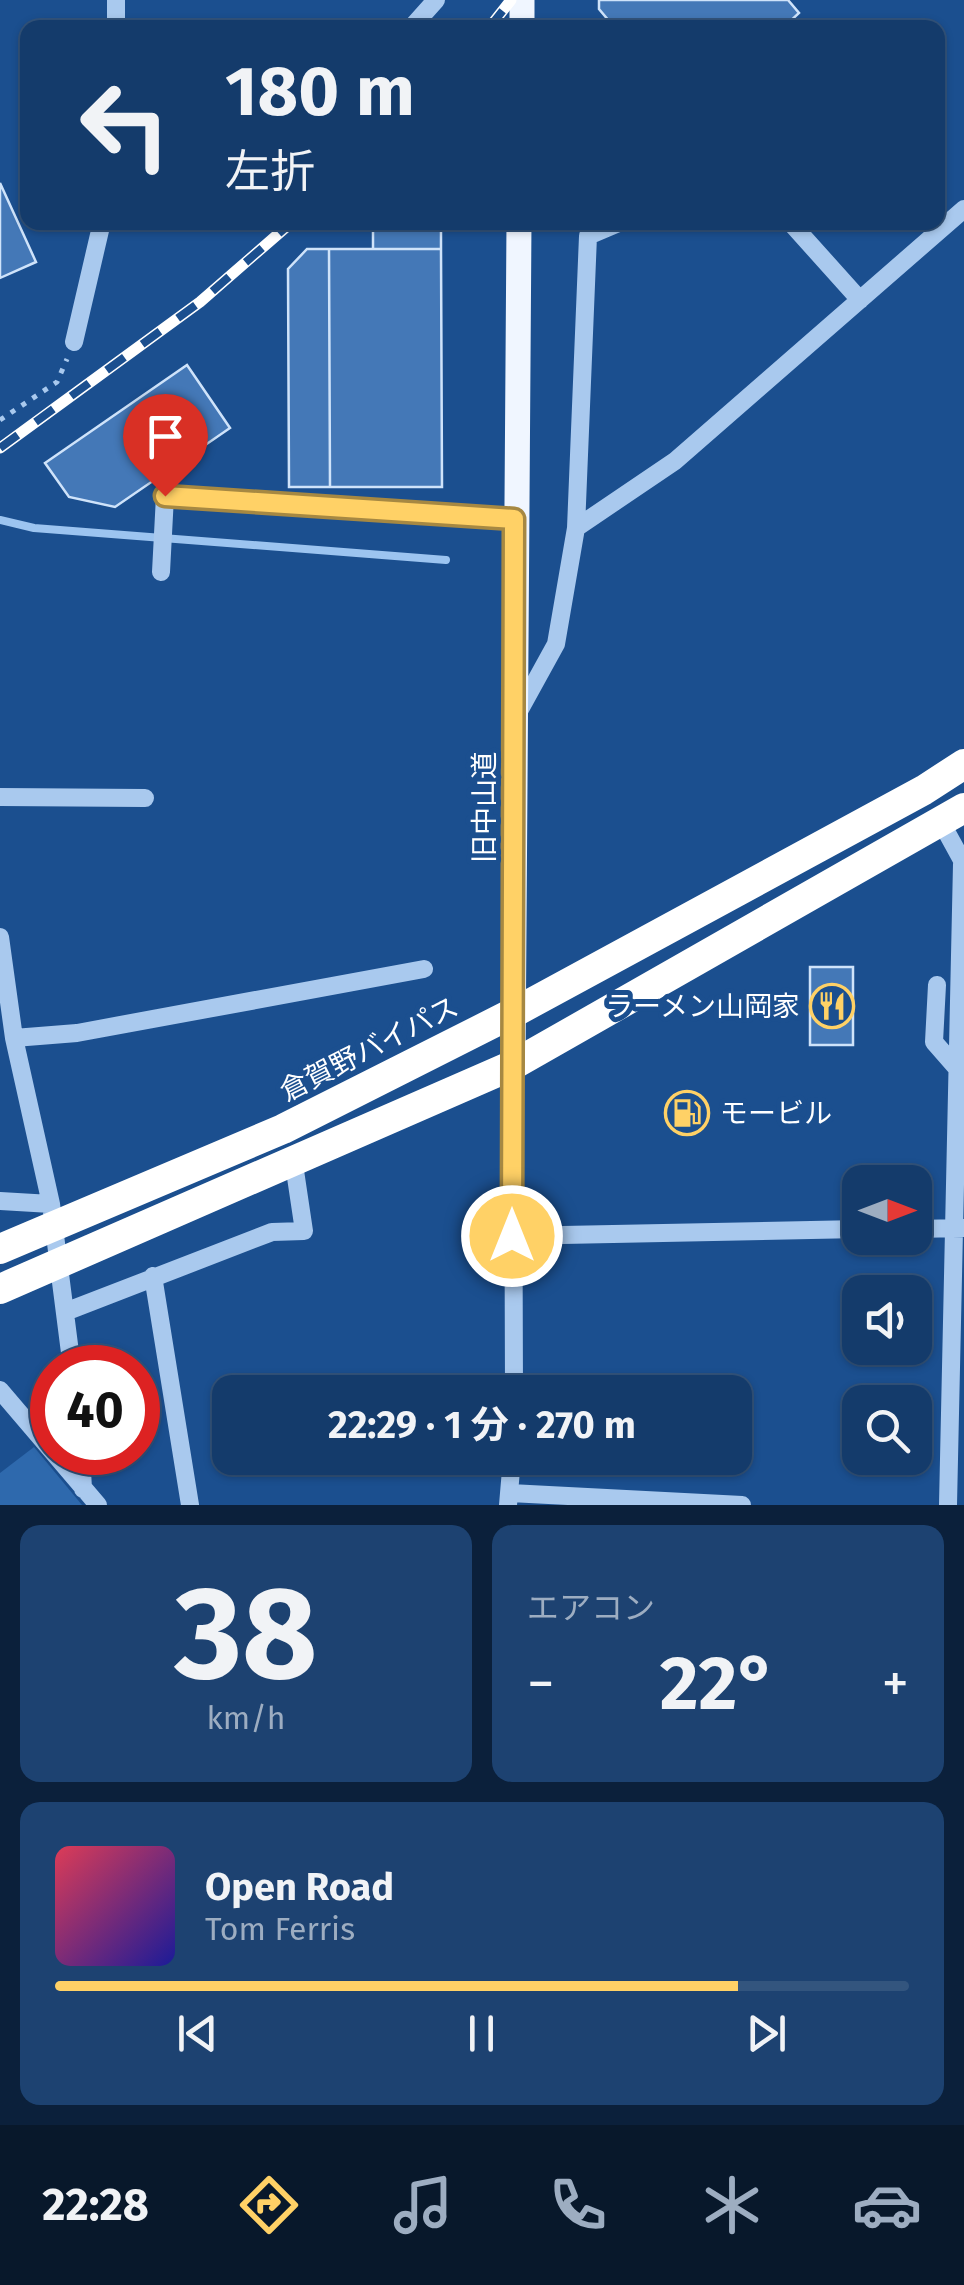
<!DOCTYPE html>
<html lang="ja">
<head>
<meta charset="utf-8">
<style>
  :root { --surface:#143b6b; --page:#1d4271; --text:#f1f3f6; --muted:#9dadc1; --line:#33557e; --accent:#ffd166 }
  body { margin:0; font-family:"Fira Sans","Noto Sans JP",sans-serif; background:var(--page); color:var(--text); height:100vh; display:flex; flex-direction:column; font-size:38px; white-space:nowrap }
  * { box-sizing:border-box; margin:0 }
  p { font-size:32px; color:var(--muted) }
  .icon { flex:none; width:55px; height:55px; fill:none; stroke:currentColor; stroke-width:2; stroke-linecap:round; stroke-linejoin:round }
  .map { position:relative; height:1505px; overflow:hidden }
  .panel { display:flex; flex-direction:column; gap:20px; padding:20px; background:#0b203b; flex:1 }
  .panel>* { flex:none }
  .top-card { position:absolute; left:20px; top:20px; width:925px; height:210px; border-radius:20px; box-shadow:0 2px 8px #0004,0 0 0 2px var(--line); background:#143b6b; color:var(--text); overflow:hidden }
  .needle { width:65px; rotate:90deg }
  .buttons { position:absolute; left:842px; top:1165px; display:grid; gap:20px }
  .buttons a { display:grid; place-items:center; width:90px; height:90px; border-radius:20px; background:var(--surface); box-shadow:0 2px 8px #0004,0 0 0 2px var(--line); font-size:50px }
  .speed { position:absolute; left:30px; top:1345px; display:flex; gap:20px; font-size:50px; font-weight:700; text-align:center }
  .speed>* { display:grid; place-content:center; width:130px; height:130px; border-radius:50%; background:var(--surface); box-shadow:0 2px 8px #0004,0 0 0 2px var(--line); line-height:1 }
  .speed .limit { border:15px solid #d22; background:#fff; color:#111 }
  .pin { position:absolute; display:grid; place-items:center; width:85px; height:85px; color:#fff; margin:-102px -42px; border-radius:50% 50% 50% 0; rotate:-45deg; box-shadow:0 0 10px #0007 }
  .pin .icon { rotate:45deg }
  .me { position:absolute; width:110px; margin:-55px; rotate:0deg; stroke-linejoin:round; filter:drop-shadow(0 0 8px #0008) }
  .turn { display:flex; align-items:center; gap:35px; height:210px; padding:0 40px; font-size:45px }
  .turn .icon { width:130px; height:130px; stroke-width:2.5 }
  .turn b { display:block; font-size:70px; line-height:85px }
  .big { font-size:75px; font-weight:700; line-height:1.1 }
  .panel .widget { flex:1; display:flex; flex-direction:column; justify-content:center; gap:15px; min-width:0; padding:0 35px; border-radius:20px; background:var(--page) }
  .panel .dial { align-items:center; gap:0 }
  .dial b { font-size:130px; line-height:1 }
  .song { display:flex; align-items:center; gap:30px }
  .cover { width:120px; height:120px; border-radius:15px; background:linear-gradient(135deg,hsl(350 70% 55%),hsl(240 70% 35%)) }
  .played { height:10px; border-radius:5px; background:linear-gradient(90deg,var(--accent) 80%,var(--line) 80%) }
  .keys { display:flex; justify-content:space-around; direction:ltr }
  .heat { display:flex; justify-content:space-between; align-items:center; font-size:55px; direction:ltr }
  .panel .tiles { flex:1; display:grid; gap:20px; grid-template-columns:1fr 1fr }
  .widget:last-child { grid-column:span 2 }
  .trip { position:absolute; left:212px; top:1375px; width:540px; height:100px; border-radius:20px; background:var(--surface); box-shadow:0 2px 8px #0004,0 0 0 2px var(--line); font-weight:700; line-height:100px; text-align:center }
  .dock { display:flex; height:160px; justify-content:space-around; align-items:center; background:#08182b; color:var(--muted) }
  .dock .icon { width:70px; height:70px }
  .dock .active { color:var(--accent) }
  .dock b { font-size:45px; color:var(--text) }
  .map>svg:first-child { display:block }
</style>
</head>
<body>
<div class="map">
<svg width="964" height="1505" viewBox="0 0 964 1505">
  <rect width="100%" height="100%" fill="#1b4f8f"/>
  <path fill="#2e69ad" d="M34 1447 82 1505H0V1473Z"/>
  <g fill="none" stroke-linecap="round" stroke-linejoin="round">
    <path stroke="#9cc4f0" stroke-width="8" d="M0 520 34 528 446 560"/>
  </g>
  <path fill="#4478b7" stroke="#cfe3fa" stroke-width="2.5" d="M599 0H788L799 13 783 28H615L599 9Z
    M0 183 36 262 0 278Z
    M373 227H441V249H373Z
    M307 249H329L330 487H289L288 269Z
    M329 249H441L442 487H330Z
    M187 365 230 428 115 507 69 497 45 463Z
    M810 967H853V1045H810Z"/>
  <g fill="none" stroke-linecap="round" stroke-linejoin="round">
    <path stroke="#a9c9ee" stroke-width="5" stroke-dasharray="5 8" stroke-linecap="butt" d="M0 420 57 382 67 359"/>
    <path stroke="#a9c9ee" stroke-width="18" d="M116 28V0
      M411 28 436 0
      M790 222 860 300
      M74 342 102 222
      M576 528 675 461 964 209
      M161 572 165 496 514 519
      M518 713 556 644 576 528 588 236 621 222
      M0 797 145 798
      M941 822 964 864
      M0 937 14 1038 51 1204 72 1368
      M937 985 934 1042 955 1066
      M14 1038 77 1033 424 969
      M513 1065 514 1392
      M0 1201 51 1204
      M915 1229 964 1228
      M512 1236 860 1229
      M153 1276 190 1505
      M65 1312 272 1232 304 1231 294 1164
      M0 1390 98 1505
      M81 1452 83 1489
      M510 1493 742 1505
      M508 1505 512 1458
      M948 1505 962 864"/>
    <path stroke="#f0f6ff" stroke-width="25" d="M522 28V0
      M513 1065 519 222"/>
    <path stroke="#fff" stroke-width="30" d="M0 1249 283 1129 513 1013 924 790 964 764
      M0 1289 513 1065 964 808"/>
    <defs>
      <path id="rail" d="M489 28 511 0
        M0 448 200 302 292 222"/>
    </defs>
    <use href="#rail" stroke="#fff" stroke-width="11"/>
    <use href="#rail" stroke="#1b4f8f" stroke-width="8" stroke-dasharray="22" stroke-linecap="butt"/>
  </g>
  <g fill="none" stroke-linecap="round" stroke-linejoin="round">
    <defs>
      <path id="route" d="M165 496 514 519 512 1236"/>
    </defs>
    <use href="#route" stroke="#a68842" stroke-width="25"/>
    <use href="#route" stroke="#ffd166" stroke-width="18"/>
  </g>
  <defs>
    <symbol id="restaurant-ring" viewBox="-11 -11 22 22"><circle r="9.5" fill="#1b4f8f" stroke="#ffd166" stroke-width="1.5"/><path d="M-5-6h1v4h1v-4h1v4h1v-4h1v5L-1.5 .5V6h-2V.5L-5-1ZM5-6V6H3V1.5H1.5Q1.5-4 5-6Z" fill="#ffd166"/></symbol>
    <symbol id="fuel-ring" viewBox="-11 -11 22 22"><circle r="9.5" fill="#1b4f8f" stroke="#ffd166" stroke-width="1.5"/><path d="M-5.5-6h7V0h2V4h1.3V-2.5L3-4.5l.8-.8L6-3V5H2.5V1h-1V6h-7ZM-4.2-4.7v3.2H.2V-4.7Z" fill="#ffd166"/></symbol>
  </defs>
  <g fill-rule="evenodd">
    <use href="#restaurant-ring" x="807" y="981" width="50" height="50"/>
    <use href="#fuel-ring" x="662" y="1088" width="50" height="50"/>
  </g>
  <g text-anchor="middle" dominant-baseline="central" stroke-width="10" stroke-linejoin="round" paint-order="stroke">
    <g font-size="28" fill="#fff" stroke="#1b4f8f">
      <text transform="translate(484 807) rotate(-90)">旧中山道</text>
      <text transform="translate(369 1049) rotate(-27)">倉賀野バイパス</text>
    </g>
    <g font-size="28" fill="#fff" stroke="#1b4f8f" text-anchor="end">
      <text x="800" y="1006">ラーメン山岡家</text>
      <text x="720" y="1113" text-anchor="start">モービル</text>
    </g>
  </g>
</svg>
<div class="buttons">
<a><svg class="needle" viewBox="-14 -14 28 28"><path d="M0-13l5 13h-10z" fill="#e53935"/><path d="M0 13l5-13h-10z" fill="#9dadc1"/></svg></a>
<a><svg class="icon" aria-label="sound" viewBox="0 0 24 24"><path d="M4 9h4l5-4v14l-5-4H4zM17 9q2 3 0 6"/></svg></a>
<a><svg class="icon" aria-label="search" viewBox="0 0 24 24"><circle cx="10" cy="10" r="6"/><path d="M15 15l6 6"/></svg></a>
</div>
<div class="speed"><div class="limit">40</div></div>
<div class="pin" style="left:165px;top:496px;background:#d93025"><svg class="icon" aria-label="arrive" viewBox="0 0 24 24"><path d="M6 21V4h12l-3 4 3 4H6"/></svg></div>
<svg class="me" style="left:512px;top:1236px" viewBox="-20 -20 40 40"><circle r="17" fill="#ffd166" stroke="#fff" stroke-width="3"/><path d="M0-11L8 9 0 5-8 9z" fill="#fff"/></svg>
<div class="trip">22:29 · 1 分 · 270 m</div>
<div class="top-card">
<div class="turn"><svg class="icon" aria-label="left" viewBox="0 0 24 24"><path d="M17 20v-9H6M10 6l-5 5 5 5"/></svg><div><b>180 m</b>左折</div></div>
</div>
</div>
<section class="panel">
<div class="tiles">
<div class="widget dial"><b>38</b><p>km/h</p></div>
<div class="widget"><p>エアコン</p>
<div class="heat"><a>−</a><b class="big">22°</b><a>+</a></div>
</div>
<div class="widget">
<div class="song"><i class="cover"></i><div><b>Open Road</b><p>Tom Ferris</p></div></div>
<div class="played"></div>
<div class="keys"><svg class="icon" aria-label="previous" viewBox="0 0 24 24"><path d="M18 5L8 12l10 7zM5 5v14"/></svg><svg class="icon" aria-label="pause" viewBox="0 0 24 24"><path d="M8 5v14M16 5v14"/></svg><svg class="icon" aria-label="next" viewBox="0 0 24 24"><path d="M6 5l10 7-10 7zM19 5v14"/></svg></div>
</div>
</div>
</section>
<nav class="dock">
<b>22:28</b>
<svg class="icon active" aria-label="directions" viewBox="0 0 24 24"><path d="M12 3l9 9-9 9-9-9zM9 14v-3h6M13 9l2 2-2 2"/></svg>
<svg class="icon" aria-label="music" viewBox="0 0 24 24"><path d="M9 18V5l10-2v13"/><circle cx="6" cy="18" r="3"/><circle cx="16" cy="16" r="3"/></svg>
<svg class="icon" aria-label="phone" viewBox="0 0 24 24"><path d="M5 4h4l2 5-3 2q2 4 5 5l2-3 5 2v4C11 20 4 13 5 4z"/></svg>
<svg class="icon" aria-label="climate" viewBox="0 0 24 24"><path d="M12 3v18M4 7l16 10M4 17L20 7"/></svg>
<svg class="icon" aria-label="car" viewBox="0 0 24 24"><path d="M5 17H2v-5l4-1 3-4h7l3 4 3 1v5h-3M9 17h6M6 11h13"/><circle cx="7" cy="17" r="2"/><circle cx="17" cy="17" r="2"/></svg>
</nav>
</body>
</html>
